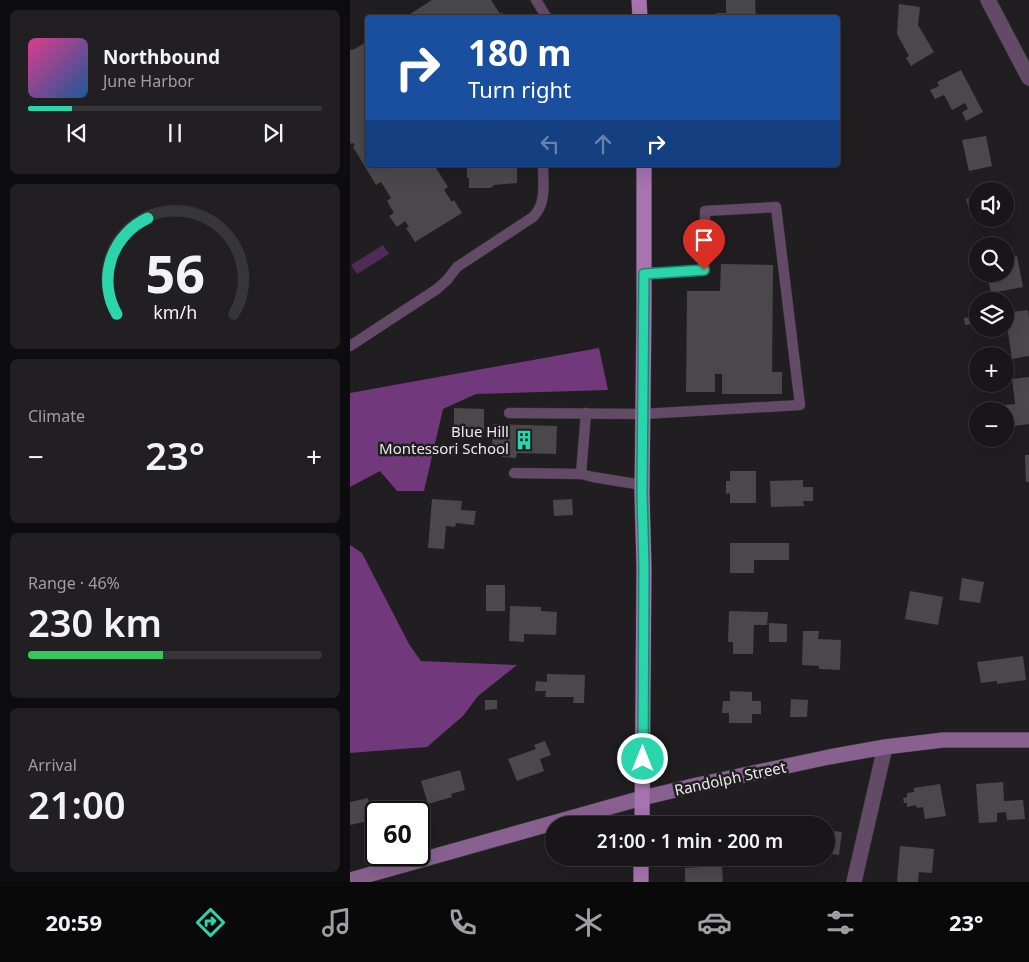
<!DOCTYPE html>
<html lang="en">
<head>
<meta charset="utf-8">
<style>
  :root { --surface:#181619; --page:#211f22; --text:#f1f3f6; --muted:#9f9fa2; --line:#363538; --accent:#2bd5ac }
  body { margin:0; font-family:"Noto Sans",sans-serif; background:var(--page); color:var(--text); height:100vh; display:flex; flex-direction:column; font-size:19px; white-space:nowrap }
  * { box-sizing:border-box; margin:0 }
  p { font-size:16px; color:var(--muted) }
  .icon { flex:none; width:28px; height:28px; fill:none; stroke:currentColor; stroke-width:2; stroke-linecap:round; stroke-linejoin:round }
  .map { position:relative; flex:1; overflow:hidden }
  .sheet { display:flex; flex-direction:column; gap:10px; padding:10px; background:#0d0c0e; width:350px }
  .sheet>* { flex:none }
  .top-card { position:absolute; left:15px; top:15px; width:475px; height:152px; border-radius:5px; box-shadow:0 5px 20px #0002,0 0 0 1px var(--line); background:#1a4fa0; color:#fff; overflow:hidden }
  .fabs { position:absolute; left:619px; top:182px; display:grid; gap:10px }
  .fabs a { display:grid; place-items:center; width:45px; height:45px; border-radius:50%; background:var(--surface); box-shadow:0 5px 20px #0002,0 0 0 1px var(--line); font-size:25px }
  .speed { position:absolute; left:15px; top:801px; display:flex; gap:10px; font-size:25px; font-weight:700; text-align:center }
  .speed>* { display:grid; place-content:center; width:65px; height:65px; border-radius:50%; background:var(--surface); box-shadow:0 5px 20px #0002,0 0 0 1px var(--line); line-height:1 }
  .speed .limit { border:2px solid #111; border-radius:8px; background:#fff; color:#111 }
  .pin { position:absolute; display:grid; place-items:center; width:42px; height:42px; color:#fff; margin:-51px -21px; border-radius:50% 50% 50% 0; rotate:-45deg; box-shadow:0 0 5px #0007 }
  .pin .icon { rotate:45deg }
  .me { position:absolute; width:55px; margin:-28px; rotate:0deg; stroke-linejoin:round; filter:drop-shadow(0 0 4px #0008) }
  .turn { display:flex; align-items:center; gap:18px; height:105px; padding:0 20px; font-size:22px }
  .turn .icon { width:65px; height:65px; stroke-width:2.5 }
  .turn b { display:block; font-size:35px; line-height:42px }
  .lanes { display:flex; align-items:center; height:48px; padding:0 20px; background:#0003; justify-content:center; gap:25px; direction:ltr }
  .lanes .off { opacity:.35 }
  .big { font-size:38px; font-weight:600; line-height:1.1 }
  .sheet .widget { flex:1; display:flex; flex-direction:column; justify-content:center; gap:8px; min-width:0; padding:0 18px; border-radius:8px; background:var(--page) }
  .sheet .dial { align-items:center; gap:0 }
  .dial svg { height:130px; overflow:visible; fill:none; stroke:var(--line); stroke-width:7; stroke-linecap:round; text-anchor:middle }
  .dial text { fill:var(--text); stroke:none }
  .song { display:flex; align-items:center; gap:15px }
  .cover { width:60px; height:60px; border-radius:8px; background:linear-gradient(135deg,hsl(330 70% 55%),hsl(210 70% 35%)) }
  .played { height:5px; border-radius:2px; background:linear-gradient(90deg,var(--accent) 15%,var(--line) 15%) }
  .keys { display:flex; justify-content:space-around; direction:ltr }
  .heat { display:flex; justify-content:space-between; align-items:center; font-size:28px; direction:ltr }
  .charge { height:8px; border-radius:4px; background:linear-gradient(90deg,#34c759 46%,var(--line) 0) }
  .trip { position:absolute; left:195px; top:816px; width:290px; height:50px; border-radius:25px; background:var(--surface); box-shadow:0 5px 20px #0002,0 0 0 1px var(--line); font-weight:600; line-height:50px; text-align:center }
  .tabs { display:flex; height:80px; justify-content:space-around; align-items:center; background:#0a090a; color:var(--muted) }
  .tabs .icon { width:35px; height:35px }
  .tabs .on { color:var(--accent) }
  .tabs b { font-size:22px; color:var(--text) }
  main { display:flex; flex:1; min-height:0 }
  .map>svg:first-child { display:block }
</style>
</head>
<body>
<main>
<section class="sheet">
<div class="widget">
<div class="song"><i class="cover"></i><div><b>Northbound</b><p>June Harbor</p></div></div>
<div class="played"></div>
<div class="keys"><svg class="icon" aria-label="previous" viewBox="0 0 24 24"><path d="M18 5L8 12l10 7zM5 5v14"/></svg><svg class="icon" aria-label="pause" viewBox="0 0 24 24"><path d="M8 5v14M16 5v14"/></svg><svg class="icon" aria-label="next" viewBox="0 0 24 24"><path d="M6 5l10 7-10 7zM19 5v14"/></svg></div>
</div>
<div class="widget dial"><svg viewBox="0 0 100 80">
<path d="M14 69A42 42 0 1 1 86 69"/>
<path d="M14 69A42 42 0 0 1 33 10" stroke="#2bd5ac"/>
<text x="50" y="56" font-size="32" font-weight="700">56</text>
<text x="50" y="72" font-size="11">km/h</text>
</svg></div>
<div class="widget"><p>Climate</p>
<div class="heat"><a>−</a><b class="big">23°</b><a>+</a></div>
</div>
<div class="widget"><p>Range · 46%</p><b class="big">230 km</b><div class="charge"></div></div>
<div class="widget"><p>Arrival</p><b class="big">21:00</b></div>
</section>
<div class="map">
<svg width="679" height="882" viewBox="0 0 679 882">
  <rect width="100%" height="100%" fill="#201e21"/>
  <path fill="#512b58" d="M33 245 39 254 7 274 1 265Z"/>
  <path fill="#72387c" d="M249 348 258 390 126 394 93 409 74 491H47L30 471 0 487V393Z
    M0 545 12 553 59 644 71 661 167 665 128 696 113 716 77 747 0 753Z"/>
  <path fill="#4b484b" d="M82 0H141L150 14 152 12 155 18H54Z
    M376 0H405L406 18H367L366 13H376Z
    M549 4 570 7 568 25 584 52 561 66 556 58 559 56 547 34Z
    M18 41V165H84L98 187 94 190 102 202 104 200 112 213 65 242 56 228 59 227 55 221 47 227 39 216 44 213 37 201 41 198 31 182 26 185 3 147 5 145 3 143 1 144 0 142V50L2 49 3 50Z
    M611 70 633 112 616 121 612 112 618 109 615 103 602 110 594 95 585 99 580 90 589 86 587 82Z
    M636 136 642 166 619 171 612 140Z
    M117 165H167V183L144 185 141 188H119V178H117Z
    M628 196V213L621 215 616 199Z
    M655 203 660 218 635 226 632 219H655Z
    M667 256 673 287 641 293 638 279 647 277 646 274H655V259Z
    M371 264 423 265 422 372H432V394H372V374H365V392H336L337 291H370Z
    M628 306V323L615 325 614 318 620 317 619 307Z
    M678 310 679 318V356L662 359 655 313Z
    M679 377V424L658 427 655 405 665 404 662 379Z
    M104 408 134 409V432H104Z
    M143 424 207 426 206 454 167 453 166 458 152 457V454L142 453Z
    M675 455H679V482H676Z
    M380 471H406V503H380V493L376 494V481H380Z
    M453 480V487H463V501H453L454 506 421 507 420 481Z
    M82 499 112 501 111 510 126 511 124 525 106 523 105 527 96 526 94 549 78 548Z
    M222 499 223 515 204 516 203 500Z
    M380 543H439V560H404V573H380Z
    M612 578 634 582 630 603 609 600Z
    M136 585H155V611H136Z
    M560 591 593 597 588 625 555 619Z
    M160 606 191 607V611L207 612 206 635 174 634V642L159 641Z
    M379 611 418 612 417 625H404L403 654H383V642H378Z
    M419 623 437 624V642H419Z
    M453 631H469L468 639 491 640 490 670 469 669V666L452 665Z
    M673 656 676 680 647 684V681L631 683 627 662Z
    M197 674 235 675 234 703H223L224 697H195L196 691H185L186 681 197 682Z
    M380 691 402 692V701H411V714H402V723H379V713H372L373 701H380Z
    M441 699 458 700 457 717H440Z
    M135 700H147V709L135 710Z
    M195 741 201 755 190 759 194 771 167 781 158 759 186 749 184 745Z
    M110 770 115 790 101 794 102 797 78 804 71 781Z
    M653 782 654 801 673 800 675 819 657 820 656 812 647 813V822L629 823 626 784Z
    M590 784 596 816 575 819 573 807 567 808 566 805 557 807V803H554L553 798 557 797V793L564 792V788Z
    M18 798 23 820 0 825V802Z
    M476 830 492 832 489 855 476 853Z
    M550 846 584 849 582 873 569 872 568 882H547Z
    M390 858H412V861L390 860Z
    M454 858H471V861L454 859Z
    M372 866 373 882H335V868Z"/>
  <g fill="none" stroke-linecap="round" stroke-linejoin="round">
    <defs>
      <path id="lane" d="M186 0 197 18
        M0 346 87 289 97 280 107 267 183 217C197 203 193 184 193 165
        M159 413 293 414 450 405 426 207 355 211 354 270 294 274
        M164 473 231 474 243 477 292 485
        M231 474 236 413"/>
      <path id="street" d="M638 0 679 78
        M504 882 535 747"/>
      <path id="secondary" d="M0 880 292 798 347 785 479 757 535 747 593 740H679"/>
      <path id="primary" d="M289 0 290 18
        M292 825 294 567 292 493 294 311V165
        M291 882V858"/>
    </defs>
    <use href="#lane" stroke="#3c3a3d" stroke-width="11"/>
    <use href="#street" stroke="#3c3a3d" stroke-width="16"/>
    <use href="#secondary" stroke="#3c3a3d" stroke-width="16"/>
    <use href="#primary" stroke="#3c3a3d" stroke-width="16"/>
    <use href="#lane" stroke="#634a67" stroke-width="10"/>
    <use href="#street" stroke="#634a67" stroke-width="15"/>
    <use href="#secondary" stroke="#896190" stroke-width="15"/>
    <use href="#primary" stroke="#a773b0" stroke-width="15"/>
  </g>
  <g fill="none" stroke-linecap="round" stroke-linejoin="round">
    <defs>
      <path id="route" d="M293 759 294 567 292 493 294 274 354 270"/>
    </defs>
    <use href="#route" stroke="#1c8a70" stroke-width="12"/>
    <use href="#route" stroke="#2bd5ac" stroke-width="9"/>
  </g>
  <defs>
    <symbol id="building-bare" viewBox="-9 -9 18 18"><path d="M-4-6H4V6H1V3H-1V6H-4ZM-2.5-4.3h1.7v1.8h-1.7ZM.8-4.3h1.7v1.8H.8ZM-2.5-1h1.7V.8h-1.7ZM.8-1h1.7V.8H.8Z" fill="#2bd5ac" stroke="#201e21" stroke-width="2.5" paint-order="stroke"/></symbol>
  </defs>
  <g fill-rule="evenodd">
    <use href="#building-bare" x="160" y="426" width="28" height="28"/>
  </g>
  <g text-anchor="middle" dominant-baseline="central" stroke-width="5" stroke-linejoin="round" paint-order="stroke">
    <g font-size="15" fill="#eae9ea" stroke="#201e21" text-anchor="end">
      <text x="159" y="431">Blue Hill<tspan x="159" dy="17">Montessori School</tspan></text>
    </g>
    <g font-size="15" fill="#eae9ea" stroke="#201e21">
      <text transform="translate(380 778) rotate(-12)">Randolph Street</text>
    </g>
  </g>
</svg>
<div class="fabs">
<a><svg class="icon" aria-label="sound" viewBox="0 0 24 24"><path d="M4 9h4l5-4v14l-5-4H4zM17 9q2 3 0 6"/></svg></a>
<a><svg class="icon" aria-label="search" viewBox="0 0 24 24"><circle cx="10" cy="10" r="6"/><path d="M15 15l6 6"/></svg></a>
<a><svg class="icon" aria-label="layers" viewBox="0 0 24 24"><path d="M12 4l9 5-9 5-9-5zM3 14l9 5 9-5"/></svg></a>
<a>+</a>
<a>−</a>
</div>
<div class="speed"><div class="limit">60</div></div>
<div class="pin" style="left:354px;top:270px;background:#d93025"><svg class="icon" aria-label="arrive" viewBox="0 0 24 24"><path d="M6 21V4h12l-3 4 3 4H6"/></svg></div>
<svg class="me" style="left:293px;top:759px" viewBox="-20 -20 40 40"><circle r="17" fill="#2bd5ac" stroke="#fff" stroke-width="3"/><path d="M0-11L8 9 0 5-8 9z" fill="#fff"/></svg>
<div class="trip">21:00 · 1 min · 200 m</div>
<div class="top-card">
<div class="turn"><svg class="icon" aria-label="right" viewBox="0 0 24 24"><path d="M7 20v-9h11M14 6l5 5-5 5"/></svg><div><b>180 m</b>Turn right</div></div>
<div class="lanes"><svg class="icon off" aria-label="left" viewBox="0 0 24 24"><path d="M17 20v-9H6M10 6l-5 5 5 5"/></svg><svg class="icon off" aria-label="ahead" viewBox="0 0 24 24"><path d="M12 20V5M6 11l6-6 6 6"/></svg><svg class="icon" aria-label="right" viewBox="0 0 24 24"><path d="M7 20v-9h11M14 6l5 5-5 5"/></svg></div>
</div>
</div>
</main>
<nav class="tabs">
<b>20:59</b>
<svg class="icon on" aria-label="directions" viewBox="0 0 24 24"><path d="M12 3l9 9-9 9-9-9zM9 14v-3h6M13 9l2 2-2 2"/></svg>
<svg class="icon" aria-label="music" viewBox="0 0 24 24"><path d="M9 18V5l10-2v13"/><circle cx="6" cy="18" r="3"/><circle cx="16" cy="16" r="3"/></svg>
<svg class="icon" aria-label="phone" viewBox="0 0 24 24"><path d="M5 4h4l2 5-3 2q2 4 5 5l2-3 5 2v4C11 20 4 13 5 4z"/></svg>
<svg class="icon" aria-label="climate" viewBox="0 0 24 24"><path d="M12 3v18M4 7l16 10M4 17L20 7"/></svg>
<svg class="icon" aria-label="car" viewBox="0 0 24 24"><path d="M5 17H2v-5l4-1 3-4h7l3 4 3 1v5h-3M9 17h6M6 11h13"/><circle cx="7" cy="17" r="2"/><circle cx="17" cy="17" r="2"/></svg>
<svg class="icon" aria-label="filters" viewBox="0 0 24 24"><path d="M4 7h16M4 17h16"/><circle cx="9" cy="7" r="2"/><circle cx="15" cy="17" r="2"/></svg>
<b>23°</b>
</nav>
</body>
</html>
